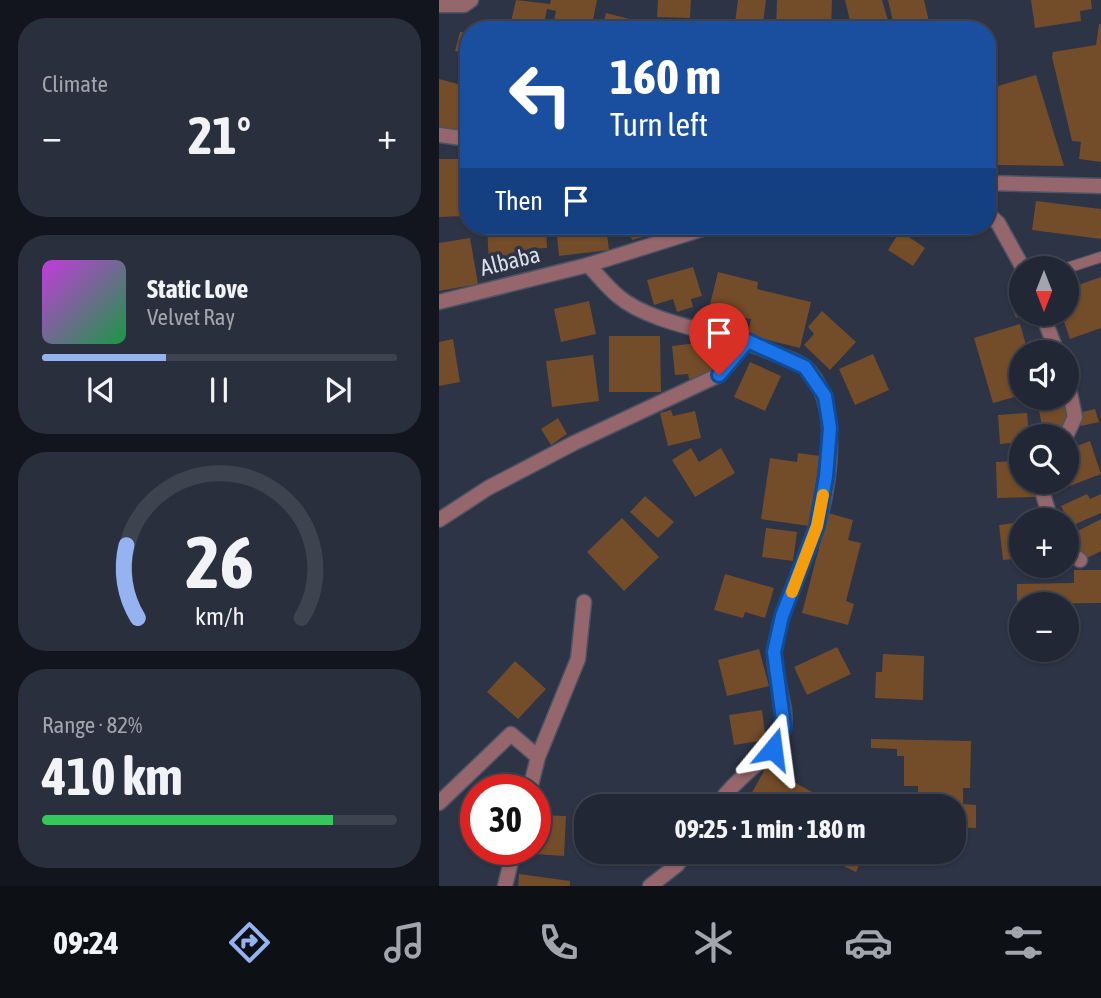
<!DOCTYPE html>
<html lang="en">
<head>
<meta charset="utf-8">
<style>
  :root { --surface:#212734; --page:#292f3c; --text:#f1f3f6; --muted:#a2a5ac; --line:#3e444f; --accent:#95b2f1 }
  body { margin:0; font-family:"Asap Condensed",sans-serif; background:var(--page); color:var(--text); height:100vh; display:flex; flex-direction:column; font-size:26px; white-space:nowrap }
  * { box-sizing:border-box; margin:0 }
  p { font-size:23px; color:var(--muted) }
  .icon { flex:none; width:38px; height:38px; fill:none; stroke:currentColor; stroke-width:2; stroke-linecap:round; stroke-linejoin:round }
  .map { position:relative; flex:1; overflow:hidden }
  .details { display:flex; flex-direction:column; gap:18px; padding:18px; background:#12151d; width:439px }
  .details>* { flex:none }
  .hud { position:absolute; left:21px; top:21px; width:536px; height:214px; border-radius:28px; box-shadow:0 2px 5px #0004,0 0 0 2px var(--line); background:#1a4fa0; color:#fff; overflow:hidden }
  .needle { width:46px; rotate:180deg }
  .buttons { position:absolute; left:570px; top:256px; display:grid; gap:14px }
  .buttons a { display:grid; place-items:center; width:70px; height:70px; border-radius:50%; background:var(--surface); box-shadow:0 2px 5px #0004,0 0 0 2px var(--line); font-size:35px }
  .speed { position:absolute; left:21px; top:774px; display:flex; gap:14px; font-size:35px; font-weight:700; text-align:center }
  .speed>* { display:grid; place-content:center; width:91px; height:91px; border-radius:50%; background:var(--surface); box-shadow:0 2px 5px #0004,0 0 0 2px var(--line); line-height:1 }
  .speed .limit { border:10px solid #d22; background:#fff; color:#111 }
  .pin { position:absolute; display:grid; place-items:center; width:60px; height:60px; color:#fff; margin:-72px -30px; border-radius:50% 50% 50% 0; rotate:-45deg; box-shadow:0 0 7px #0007 }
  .pin .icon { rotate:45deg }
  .me { position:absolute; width:77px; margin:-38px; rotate:16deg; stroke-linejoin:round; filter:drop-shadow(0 0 5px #0008) }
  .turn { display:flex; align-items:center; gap:24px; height:147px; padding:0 35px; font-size:32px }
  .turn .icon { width:91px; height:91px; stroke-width:2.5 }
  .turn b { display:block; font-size:49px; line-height:60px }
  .then { display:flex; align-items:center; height:66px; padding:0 35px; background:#0003; gap:14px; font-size:26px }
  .big { font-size:52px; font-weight:700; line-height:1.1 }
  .details .widget { flex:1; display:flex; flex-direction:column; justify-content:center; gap:10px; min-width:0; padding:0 24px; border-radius:28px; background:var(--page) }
  .details .dial { align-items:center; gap:0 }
  .dial svg { height:182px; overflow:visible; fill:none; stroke:var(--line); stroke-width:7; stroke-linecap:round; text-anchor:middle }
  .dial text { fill:var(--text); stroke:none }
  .song { display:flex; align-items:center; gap:21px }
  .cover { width:84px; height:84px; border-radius:10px; background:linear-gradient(135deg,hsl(290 70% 55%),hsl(140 70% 35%)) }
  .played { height:7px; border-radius:4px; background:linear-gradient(90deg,var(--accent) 35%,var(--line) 35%) }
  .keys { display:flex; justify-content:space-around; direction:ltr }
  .heat { display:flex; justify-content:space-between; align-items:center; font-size:38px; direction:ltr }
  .charge { height:10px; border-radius:5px; background:linear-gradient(90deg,#34c759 82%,var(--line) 0) }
  .trip { position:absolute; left:135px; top:794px; width:392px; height:70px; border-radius:28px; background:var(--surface); box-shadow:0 2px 5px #0004,0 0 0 2px var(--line); font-weight:700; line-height:70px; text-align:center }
  .tabs { display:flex; height:112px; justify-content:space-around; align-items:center; background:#0d1015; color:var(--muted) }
  .tabs .icon { width:49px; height:49px }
  .tabs .selected { color:var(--accent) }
  .tabs b { font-size:32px; color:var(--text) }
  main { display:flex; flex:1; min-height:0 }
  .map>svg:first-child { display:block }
</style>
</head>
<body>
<main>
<section class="details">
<div class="widget"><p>Climate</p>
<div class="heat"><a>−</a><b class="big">21°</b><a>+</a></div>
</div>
<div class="widget">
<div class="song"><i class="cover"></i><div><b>Static Love</b><p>Velvet Ray</p></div></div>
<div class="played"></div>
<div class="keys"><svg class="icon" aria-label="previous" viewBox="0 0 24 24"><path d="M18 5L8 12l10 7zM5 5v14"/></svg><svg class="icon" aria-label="pause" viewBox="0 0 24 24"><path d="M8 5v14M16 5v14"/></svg><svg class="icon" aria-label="next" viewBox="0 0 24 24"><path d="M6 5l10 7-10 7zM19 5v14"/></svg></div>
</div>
<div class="widget dial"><svg viewBox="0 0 100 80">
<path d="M14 69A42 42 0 1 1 86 69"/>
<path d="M14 69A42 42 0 0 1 9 37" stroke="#95b2f1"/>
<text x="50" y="56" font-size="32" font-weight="700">26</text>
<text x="50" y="72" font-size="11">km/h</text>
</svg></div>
<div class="widget"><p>Range · 82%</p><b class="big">410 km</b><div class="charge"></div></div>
</section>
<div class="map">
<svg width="662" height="886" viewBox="0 0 662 886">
  <rect width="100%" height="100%" fill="#2c3446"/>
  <path fill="#734c29" d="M77 0 111 4 112 0H158L152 30H113L117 11 108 9 104 30H70Z
    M219 0H252L251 18 218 17Z
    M299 0H327L323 30H295Z
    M338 0H393L392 30H337Z
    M406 0H443L449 20 413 29Z
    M449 0H485L492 30H456Z
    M592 0H652L653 9 641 11 642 21 596 28Z
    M167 13 210 24 208 30H163Z
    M220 22H262V30H220Z
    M660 24H662V162L640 159 642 142 633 141 613 57 614 52 657 45Z
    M21 32 30 33V54L16 51Z
    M597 75 625 166 557 165 548 135V89Z
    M0 79 30 87V112L24 136 0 129Z
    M0 159H25L27 216 0 217Z
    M597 201 662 209V239L593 230Z
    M48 226H107L108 248 88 249 89 262 50 264Z
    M117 226H167L170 250 120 256Z
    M189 226H230L231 230 193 240Z
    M461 231 486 248 474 266 449 250Z
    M31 238 39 284 0 291V243Z
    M254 267 263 296 252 299 254 307 238 312 234 299 215 305 208 280Z
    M279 272 319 282 318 289 372 302 361 348 309 335 312 319 305 318 302 329 267 321Z
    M662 277V328L631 339 622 313H628V289Z
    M583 298V313H589L577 318 571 304Z
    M150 301 157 334 122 342 115 309Z
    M383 311 417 342 391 370 365 345 375 334 369 327Z
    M581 324 589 352H583V395L554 403 535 338Z
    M170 336H221L222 392H170Z
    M14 339 21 382 0 386V342Z
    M283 340 285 362 265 377 250 379 249 374 236 375 233 346Z
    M434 354 450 390 416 405 400 369Z
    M154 355 160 401 113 407 107 361Z
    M311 362 342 376 326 411 295 397Z
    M629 405 632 417 627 418 629 428 604 433 600 410Z
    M656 409 660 422 642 426 639 413Z
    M232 410 234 416 256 411 262 438 229 446 221 413Z
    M588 413 590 436H583V442L561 444 559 415Z
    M119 418 128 434 112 445 102 429Z
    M651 441 662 474 615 492 611 481H628V450Z
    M252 448 260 462 282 448 296 473 256 497 233 460Z
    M359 453 381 456 370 526 322 519 331 458 358 462Z
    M577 453H583V481H596L597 497 558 498 557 462 578 461Z
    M648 494 651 499 662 494V513L632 526 622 506Z
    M206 496 235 522 219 538 191 512Z
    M389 513 414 520 409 540 422 543 407 601 415 604 409 625 363 613Z
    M183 518 220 557 185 591 148 552Z
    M662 519V551L646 559 633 534Z
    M583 522V558L564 560 560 525Z
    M327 528 358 532 354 561 323 557Z
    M635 570H662V603L578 604V584L635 583Z
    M286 574 335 588 326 618 306 612 304 618 275 610Z
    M398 647 412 674 368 695 355 667Z
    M320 649 330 686 288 696 279 660Z
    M444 654 485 656 484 700 436 698 437 672H443Z
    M76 661 107 689 79 719 48 692Z
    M323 710 327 740 295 745 290 715Z
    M432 739 532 741 531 788H524V804L537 805V828L514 827V807H479V786H465V756H458V749L432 748Z
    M327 767 386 799 382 807H305Z
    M98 815 127 816 125 856 96 854Z
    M375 852H426L417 872Z
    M80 874 131 881V886H79Z"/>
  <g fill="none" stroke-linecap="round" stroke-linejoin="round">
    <defs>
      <path id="service" d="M628 268 662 257"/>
      <path id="minor" d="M0 5H25L32 0
        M0 135 30 139
        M548 213 559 223 584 268
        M149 265C159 275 168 287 179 296 214 326 288 332 332 352 342 356 358 360 366 367 403 400 392 486 377 529 364 568 342 606 336 649 332 671 349 706 345 727 341 753 292 779 278 807
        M603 313 618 352
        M627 436 636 417 628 379
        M605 481 604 494 612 520
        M0 520 49 488 135 443 280 375 309 341
        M628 551 641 560
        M99 757 139 659 145 602
        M0 803 72 734 99 757 91 789
        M66 886 75 849
        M211 886 238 865 248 852"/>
      <path id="tertiary" d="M548 183 662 186
        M0 302 149 265 273 226"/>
    </defs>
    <use href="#service" stroke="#4b5364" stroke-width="12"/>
    <use href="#minor" stroke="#4b5364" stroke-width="17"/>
    <use href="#tertiary" stroke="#4b5364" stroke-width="17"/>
    <use href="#service" stroke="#95676c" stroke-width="10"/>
    <use href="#minor" stroke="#95676c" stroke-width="14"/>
    <use href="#tertiary" stroke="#95676c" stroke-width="14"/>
  </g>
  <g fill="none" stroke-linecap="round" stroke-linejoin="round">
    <defs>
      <path id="route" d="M280 375 309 341 366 367 386 396 391 428 387 477 378 526 343 616 335 652 345 727 334 749"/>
    </defs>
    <use href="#route" stroke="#114b97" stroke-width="18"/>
    <use href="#route" stroke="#1a73e8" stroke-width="12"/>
    <path stroke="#f59e0b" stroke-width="12" d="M353 592 378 526 384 495"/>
  </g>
  <g text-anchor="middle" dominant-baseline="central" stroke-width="7" stroke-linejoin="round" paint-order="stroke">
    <g font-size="23" fill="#dadfeb" stroke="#2c3446">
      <text transform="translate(71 261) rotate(-14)">Albaba</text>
    </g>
  </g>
</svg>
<div class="buttons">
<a><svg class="needle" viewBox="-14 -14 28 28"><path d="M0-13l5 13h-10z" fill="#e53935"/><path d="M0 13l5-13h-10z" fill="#a2a5ac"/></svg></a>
<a><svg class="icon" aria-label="sound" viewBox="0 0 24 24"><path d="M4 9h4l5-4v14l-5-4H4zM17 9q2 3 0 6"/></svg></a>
<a><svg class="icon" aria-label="search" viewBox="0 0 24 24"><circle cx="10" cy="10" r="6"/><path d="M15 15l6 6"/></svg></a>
<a>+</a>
<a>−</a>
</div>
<div class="speed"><div class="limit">30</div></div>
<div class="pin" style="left:280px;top:375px;background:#d93025"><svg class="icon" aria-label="arrive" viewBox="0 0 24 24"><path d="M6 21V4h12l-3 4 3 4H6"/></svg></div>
<svg class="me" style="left:334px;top:749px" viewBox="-20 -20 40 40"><path d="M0-17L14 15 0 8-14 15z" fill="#1a73e8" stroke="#fff" stroke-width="4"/></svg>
<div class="trip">09:25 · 1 min · 180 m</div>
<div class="hud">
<div class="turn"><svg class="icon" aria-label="left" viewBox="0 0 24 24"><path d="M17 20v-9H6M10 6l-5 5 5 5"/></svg><div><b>160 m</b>Turn left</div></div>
<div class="then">Then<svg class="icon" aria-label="arrive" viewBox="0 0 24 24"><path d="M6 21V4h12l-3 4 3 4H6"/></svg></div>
</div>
</div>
</main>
<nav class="tabs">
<b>09:24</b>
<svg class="icon selected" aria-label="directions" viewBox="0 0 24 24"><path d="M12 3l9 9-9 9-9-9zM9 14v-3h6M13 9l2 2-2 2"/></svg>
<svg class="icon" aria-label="music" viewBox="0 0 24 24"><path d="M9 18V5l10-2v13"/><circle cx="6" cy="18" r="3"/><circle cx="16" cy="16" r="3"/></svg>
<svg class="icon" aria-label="phone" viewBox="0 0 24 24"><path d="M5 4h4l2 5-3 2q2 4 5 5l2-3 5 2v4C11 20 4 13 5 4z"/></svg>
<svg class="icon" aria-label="climate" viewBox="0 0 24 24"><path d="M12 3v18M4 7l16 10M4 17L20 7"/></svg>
<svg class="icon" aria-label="car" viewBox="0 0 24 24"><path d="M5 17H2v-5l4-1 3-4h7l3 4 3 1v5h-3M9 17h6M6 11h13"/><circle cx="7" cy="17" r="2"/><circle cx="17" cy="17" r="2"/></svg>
<svg class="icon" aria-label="filters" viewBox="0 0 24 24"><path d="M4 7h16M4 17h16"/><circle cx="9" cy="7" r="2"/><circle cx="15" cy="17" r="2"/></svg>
</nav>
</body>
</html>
